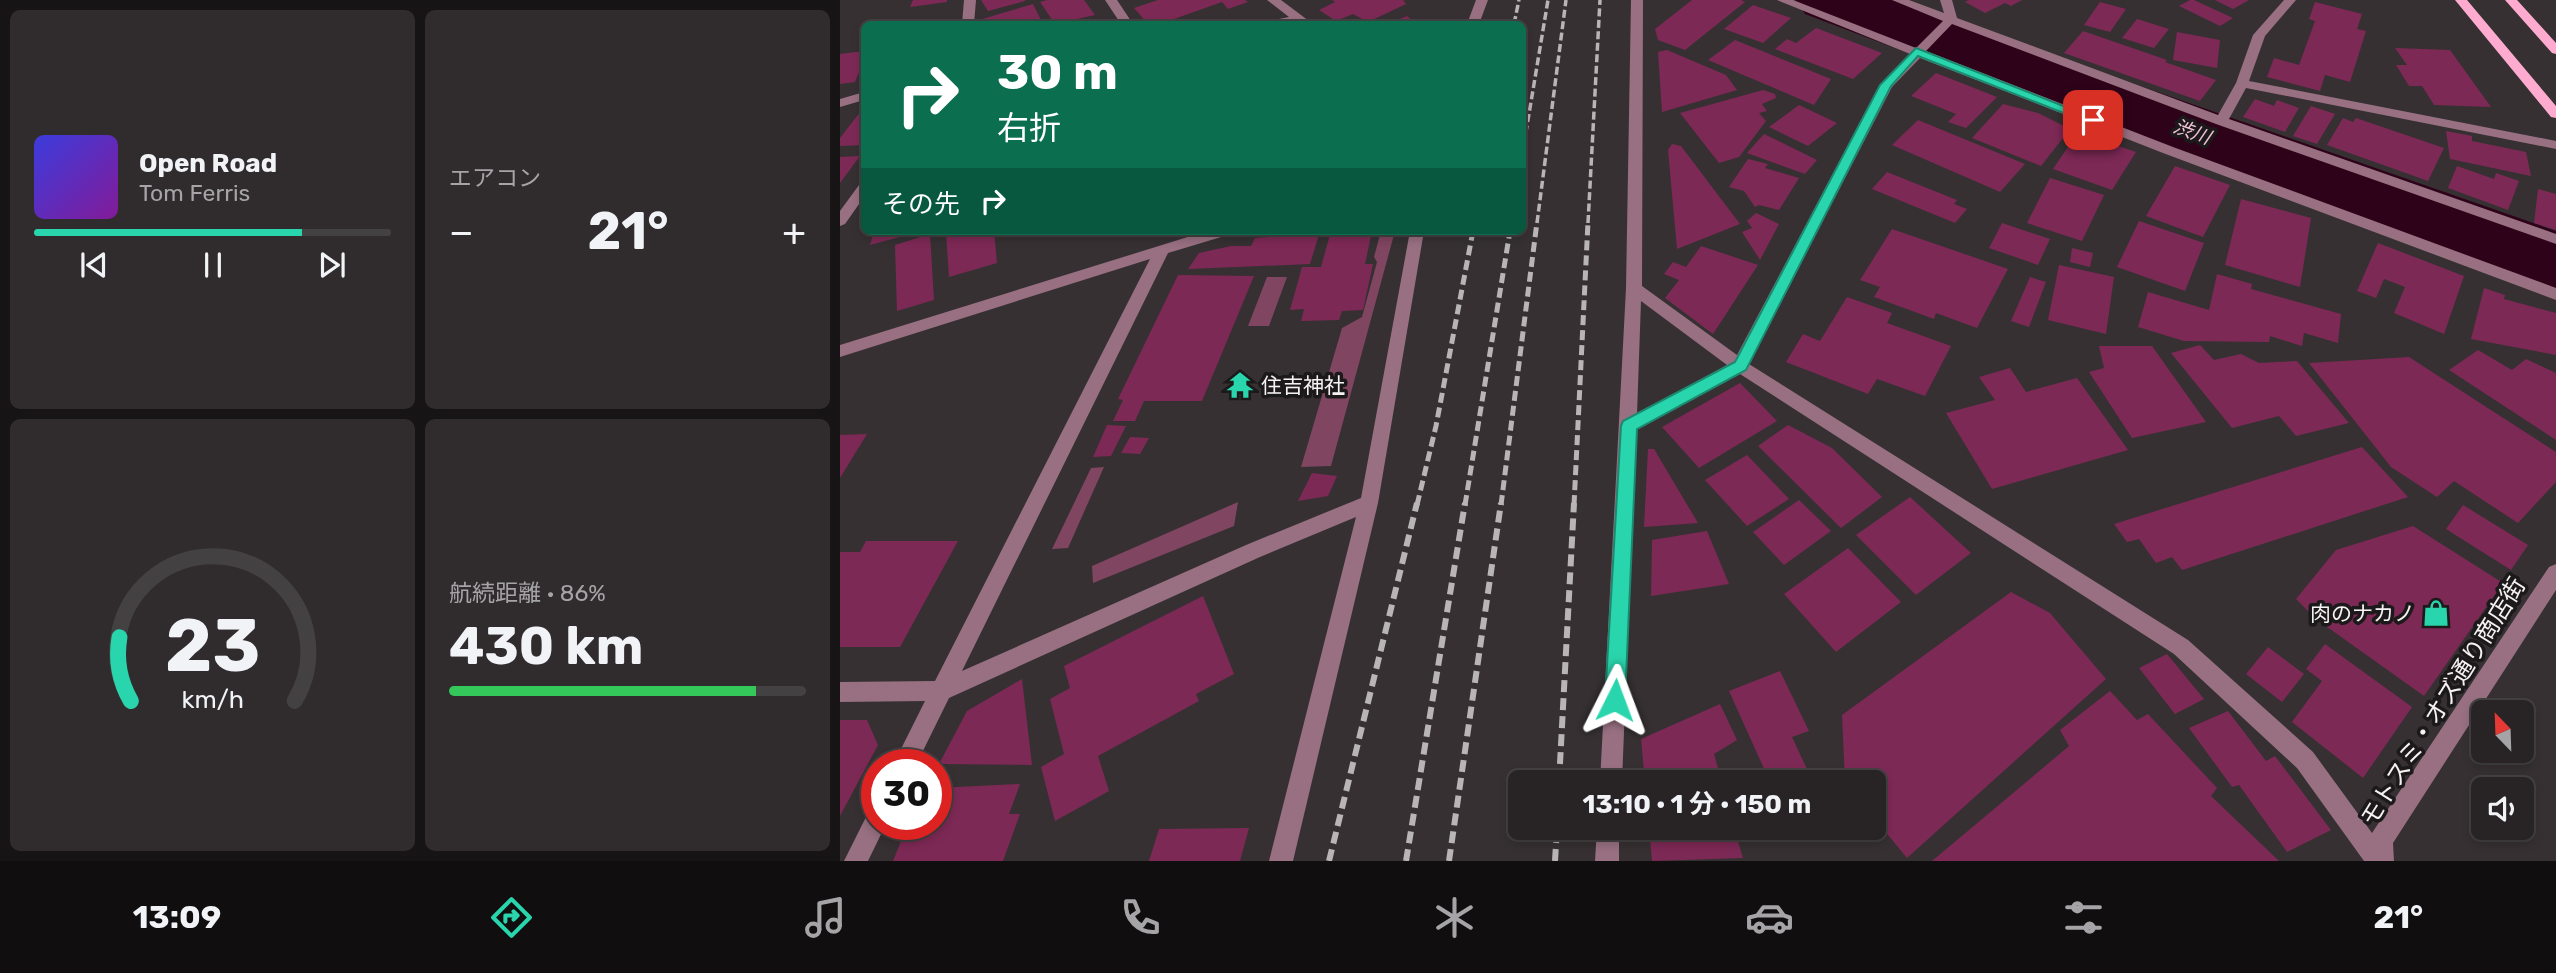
<!DOCTYPE html>
<html lang="ja">
<head>
<meta charset="utf-8">
<style>
  :root { --surface:#282426; --page:#302c2e; --text:#f1f3f6; --muted:#a5a4a7; --line:#444143; --accent:#29d5ac }
  body { margin:0; font-family:Rubik,"Noto Sans JP",sans-serif; background:var(--page); color:var(--text); height:100vh; display:flex; flex-direction:column; font-size:26px; white-space:nowrap }
  * { box-sizing:border-box; margin:0 }
  p { font-size:23px; color:var(--muted) }
  .icon { flex:none; width:38px; height:38px; fill:none; stroke:currentColor; stroke-width:2; stroke-linecap:round; stroke-linejoin:round }
  .map { position:relative; flex:1; overflow:hidden }
  .drawer { display:flex; flex-direction:column; gap:10px; padding:10px; background:#161415; width:840px }
  .drawer>* { flex:none }
  .guide { position:absolute; left:21px; top:21px; width:665px; height:214px; border-radius:10px; box-shadow:0 4px 10px #0003,0 0 0 2px var(--line); background:#0b6e4f; color:#fff; overflow:hidden }
  .needle { width:46px; rotate:337deg }
  .fabs { position:absolute; left:1631px; top:700px; display:grid; gap:14px }
  .fabs a { display:grid; place-items:center; width:63px; height:63px; border-radius:10px; background:var(--surface); box-shadow:0 4px 10px #0003,0 0 0 2px var(--line); font-size:35px }
  .speed { position:absolute; left:21px; top:749px; display:flex; gap:14px; font-size:35px; font-weight:700; text-align:center }
  .speed>* { display:grid; place-content:center; width:91px; height:91px; border-radius:50%; background:var(--surface); box-shadow:0 4px 10px #0003,0 0 0 2px var(--line); line-height:1 }
  .speed .limit { border:10px solid #d22; background:#fff; color:#111 }
  .pin { position:absolute; display:grid; place-items:center; width:60px; height:60px; color:#fff; margin:-30px; border-radius:14px; box-shadow:0 4px 10px #0006 }
  .me { position:absolute; width:77px; margin:-38px; rotate:3deg; stroke-linejoin:round; filter:drop-shadow(0 0 5px #0008) }
  .turn { display:flex; align-items:center; gap:24px; height:147px; padding:0 21px; font-size:32px }
  .turn .icon { width:91px; height:91px; stroke-width:2.5 }
  .turn b { display:block; font-size:49px; line-height:60px }
  .then { display:flex; align-items:center; height:66px; padding:0 21px; background:#0003; gap:14px; font-size:26px }
  .big { font-size:52px; font-weight:700; line-height:1.1 }
  .drawer .widget { flex:1; display:flex; flex-direction:column; justify-content:center; gap:10px; min-width:0; padding:0 24px; border-radius:10px; background:var(--page) }
  .drawer .dial { align-items:center; gap:0 }
  .dial svg { height:182px; overflow:visible; fill:none; stroke:var(--line); stroke-width:7; stroke-linecap:round; text-anchor:middle }
  .dial text { fill:var(--text); stroke:none }
  .song { display:flex; align-items:center; gap:21px }
  .cover { width:84px; height:84px; border-radius:10px; background:linear-gradient(135deg,hsl(240 70% 55%),hsl(290 70% 35%)) }
  .played { height:7px; border-radius:4px; background:linear-gradient(90deg,var(--accent) 75%,var(--line) 75%) }
  .keys { display:flex; justify-content:space-around; direction:ltr }
  .heat { display:flex; justify-content:space-between; align-items:center; font-size:38px; direction:ltr }
  .charge { height:10px; border-radius:5px; background:linear-gradient(90deg,#34c759 86%,var(--line) 0) }
  .drawer .tiles { flex:1; display:grid; gap:10px; grid-template-columns:repeat(2,1fr) }
  .trip { position:absolute; left:668px; top:770px; width:378px; height:70px; border-radius:10px; background:var(--surface); box-shadow:0 4px 10px #0003,0 0 0 2px var(--line); font-weight:700; line-height:70px; text-align:center }
  .menu { display:flex; height:112px; justify-content:space-around; align-items:center; background:#100e0f; color:var(--muted) }
  .menu .icon { width:49px; height:49px }
  .menu .selected { color:var(--accent) }
  .menu b { font-size:32px; color:var(--text) }
  main { display:flex; flex:1; min-height:0 }
  .map>svg:first-child { display:block }
</style>
</head>
<body>
<main>
<section class="drawer">
<div class="tiles">
<div class="widget">
<div class="song"><i class="cover"></i><div><b>Open Road</b><p>Tom Ferris</p></div></div>
<div class="played"></div>
<div class="keys"><svg class="icon" aria-label="previous" viewBox="0 0 24 24"><path d="M18 5L8 12l10 7zM5 5v14"/></svg><svg class="icon" aria-label="pause" viewBox="0 0 24 24"><path d="M8 5v14M16 5v14"/></svg><svg class="icon" aria-label="next" viewBox="0 0 24 24"><path d="M6 5l10 7-10 7zM19 5v14"/></svg></div>
</div>
<div class="widget"><p>エアコン</p>
<div class="heat"><a>−</a><b class="big">21°</b><a>+</a></div>
</div>
<div class="widget dial"><svg viewBox="0 0 100 80">
<path d="M14 69A42 42 0 1 1 86 69"/>
<path d="M14 69A42 42 0 0 1 9 41" stroke="#29d5ac"/>
<text x="50" y="56" font-size="32" font-weight="700">23</text>
<text x="50" y="72" font-size="11">km/h</text>
</svg></div>
<div class="widget"><p>航続距離 · 86%</p><b class="big">430 km</b><div class="charge"></div></div>
</div>
</section>
<div class="map">
<svg width="1716" height="861" viewBox="0 0 1716 861">
  <rect width="100%" height="100%" fill="#363032"/>
  <path fill="#804560" d="M541 231H555L491 466 461 467 502 328 522 317 537 262 534 257Z
    M427 277H447L429 326H408Z
    M264 467 228 548 212 549 251 468Z
    M398 502 394 526 253 583 252 566Z"/>
  <g fill="none" stroke-linecap="round" stroke-linejoin="round">
    <path fill="#2e031a" fill-rule="evenodd" d="M955 0H1054L1716 231V295L1684 286 965 14Z"/>
  </g>
  <path fill="#7d2955" d="M73 0H107V2L70 7Z
    M141 0H185V1L148 11Z
    M207 0H244L255 15 215 24 200 2Z
    M318 0H405L408 2 388 9 382 2 320 24H308L294 8Z
    M492 0H563L566 4 528 22 513 14 496 21 479 10 495 2Z
    M852 0H901L905 2 845 50 818 40 815 29Z
    M1129 0H1182L1171 6 1165 3 1145 13 1125 2Z
    M1350 0H1354L1393 18 1380 26 1339 6Z
    M1375 0H1409L1393 9Z
    M1260 2 1286 9 1270 32 1244 25Z
    M1475 2 1522 14 1517 29 1526 31 1510 82 1485 75 1480 91 1427 77 1434 58 1459 65 1475 21 1469 19Z
    M193 4 203 24H145L142 19Z
    M913 5 951 18 923 43 884 29Z
    M567 16 577 24H547Z
    M1297 19 1329 29 1314 48 1282 38Z
    M976 28 1042 53 1013 79 935 49 947 39 956 43Z
    M1243 31 1327 60 1325 62 1376 80 1360 101 1224 53Z
    M1337 32 1380 40 1377 68 1333 60Z
    M895 40 991 79 974 105 868 60Z
    M1555 48 1610 50 1651 107 1594 105 1582 86H1569L1556 65H1567Z
    M827 50 886 75 897 90 822 112 818 52Z
    M24 51V60L15 82 0 84V54Z
    M1096 73 1157 97 1126 128 1108 122 1116 114 1071 96Z
    M923 90 935 94 936 98 922 104 927 111 919 113 926 121 899 157 879 163 840 113Z
    M1415 99 1434 106 1437 100 1459 108 1445 132 1403 117Z
    M1163 104 1198 113 1230 129 1201 166 1132 138Z
    M959 105 997 123 968 146 929 127Z
    M1471 106 1495 114 1477 144 1453 136Z
    M24 107V145L0 146V138Z
    M1503 118 1513 122 1516 118 1604 148 1588 181 1487 145Z
    M1078 120 1185 164 1160 192 1052 145Z
    M1606 131 1632 136V141L1686 152 1691 176 1610 159Z
    M1238 132 1296 152 1272 190 1213 169Z
    M924 134 977 160 965 174 907 153Z
    M832 144 841 146 900 224 837 249 828 150Z
    M20 156 0 183V157Z
    M908 159 928 164 925 168 959 178 939 210 919 205 915 207 904 191 889 187Z
    M1335 166 1390 185 1363 237 1306 216Z
    M1617 166 1654 179 1656 173 1679 181 1668 210 1608 188Z
    M1047 172 1117 200 1114 204 1127 209 1115 223 1032 189Z
    M1210 178 1264 195 1242 241 1187 223Z
    M1698 189 1716 194V230L1694 223Z
    M1401 199 1471 218 1460 287 1385 265Z
    M916 213 939 224 920 260 902 232 912 228 907 221Z
    M1299 221 1364 243 1345 291 1277 267Z
    M1162 223 1210 239 1198 265 1149 248Z
    M1052 229 1168 269 1137 328 1096 313 1094 319 1034 297 1040 287 1020 280Z
    M34 231H78V232L30 245Z
    M112 231H154L157 263 109 277 106 233Z
    M442 231H480L470 264 348 269 359 253 391 246H411L415 238 440 236Z
    M491 231H532L525 264H533L523 310 502 311 499 320 461 321 464 309 450 310 462 267H481Z
    M90 234 94 300 57 311 55 245Z
    M1538 243 1624 276 1604 334 1554 313 1565 287 1544 279 1536 298 1517 291Z
    M861 246 918 265 873 334 825 298 839 280 824 274 833 262 846 267Z
    M1232 248 1253 253 1250 267 1230 262Z
    M1219 265 1274 277 1266 334 1208 320Z
    M1377 274 1412 284 1411 289 1501 314 1498 343 1464 333 1462 346 1430 336 1429 342 1344 341 1298 327 1308 292 1369 310Z
    M338 275 414 276 362 401H304L295 421H273L283 400 278 399Z
    M1190 277 1206 282 1189 327 1171 321Z
    M1644 288 1665 295 1664 299 1716 313V355L1631 339Z
    M1007 297 1052 313 1047 323 1111 346 1085 396 1037 379 1028 394 946 362 963 334 980 341Z
    M1360 345 1374 360 1401 354 1419 363 1457 361 1509 423 1456 436 1439 416 1392 428 1331 353Z
    M1259 346H1312L1366 422 1292 438 1249 372 1264 368Z
    M1638 350 1672 370 1686 359 1716 373V440L1609 370Z
    M1569 357 1716 452V482L1678 523 1614 481 1597 497 1551 467 1469 363Z
    M1170 368 1186 392 1237 378 1288 450 1152 489 1106 413 1155 400 1139 377Z
    M900 383 937 421 859 468 822 427Z
    M267 425 286 426 271 456 253 457Z
    M948 425 992 448 1042 497 1001 528 918 446Z
    M27 434 0 478V435Z
    M290 437 309 438 300 454 281 453Z
    M1522 447 1568 497 1342 570 1332 557 1316 563 1299 539 1287 542 1274 524Z
    M808 449H814L858 523 804 527Z
    M907 455 949 499 907 526 865 480Z
    M472 473 497 476 488 496 458 501Z
    M1070 497 1131 553 1076 595 1016 535Z
    M959 500 991 531 944 565 913 532Z
    M1623 505 1688 545 1671 570 1606 529Z
    M1573 526 1663 583 1584 696 1476 619 1456 599 1496 550Z
    M867 531 889 584 811 596 812 540Z
    M26 541H118L60 647H0V552H20Z
    M1008 548 1061 602 996 652 944 594Z
    M1171 592 1210 613 1266 679 1067 858 1034 818V782H1005L1002 715Z
    M363 596 394 674 356 694 359 701 258 756 269 791 215 821 201 767 224 754 210 699 230 688 224 666Z
    M1485 644 1572 707 1523 778 1452 722 1482 681 1466 669Z
    M1428 647 1464 674 1442 702 1406 674Z
    M1327 654 1364 699 1335 714 1299 668Z
    M940 671 969 731 952 737 973 782H930L889 691Z
    M182 679 192 765 99 764 127 711Z
    M1270 691 1297 720 1308 714 1377 788 1371 796 1439 861H1092L1229 746 1220 730Z
    M880 704 897 740 874 754 882 782H805L801 739Z
    M1388 711 1426 761 1435 756 1491 830 1447 852 1399 785 1392 787 1349 728Z
    M0 720H27L38 745 0 816Z
    M180 784 169 814H180L163 861H53L68 824H96V788Z
    M409 828 400 861H309L319 829Z
    M809 828H894L903 858 812 861Z"/>
  <g fill="none" stroke-linecap="round" stroke-linejoin="round">
    <path fill="#987081" fill-rule="evenodd" d="M124 0H136L134 24H122Z
      M265 0H277L293 24H281Z
      M427 0H441L473 24H427L429 21 449 17Z
      M636 0H648L639 24H627Z
      M791 0H803L802 286 897 355 1040 85 1070 54 937 0H953L1076 48 1103 21 1052 0H1069L1104 13 1100 0H1112L1117 18 1378 115 1396 83 1413 35 1444 0H1456L1425 36 1409 81 1716 141V149L1406 88 1389 119 1716 234V244L1376 124 1112 24 1086 51 1333 147 1716 288V300L1323 153 1080 58 1052 87 909 364 1348 640 1473 752 1532 833 1709 567 1716 564V590L1553 843 1554 861H1524L1457 768 1334 654 900 374 796 430 782 782H760L786 288ZM801 301 887 365 797 414Z
      M24 92V100L0 107V99Z
      M24 183V197L5 224 0 226V211L19 185Z
      M367 231H390L388 235 328 253 122 671 406 545 521 498 570 231H584L538 503 453 861H429L516 517 420 557 109 698 76 765H53L85 701 0 702V682L95 681 310 259 0 357V345Z
      M37 808V824H46L28 861H4L29 811Z
      M757 828H779V861H755Z"/>
    <path fill="#ffabd0" fill-rule="evenodd" d="M1615 0H1627L1716 106V118L1711 117Z
      M1665 0H1677L1716 43V54L1712 53Z"/>
    <path stroke="#b9b4b6" stroke-width="3.5" stroke-dasharray="8 3.5" stroke-linecap="butt" d="M674 24 679 0
      M682 156 708 0
      M697 223 726 0
      M748 223 760 0"/>
    <path stroke="#b9b4b6" stroke-width="5" stroke-dasharray="10 5" stroke-linecap="butt" d="M577 505 596 426 633 231
      M625 505 670 231
      M661 505 697 222
      M734 505 748 222"/>
    <path stroke="#b9b4b6" stroke-width="6" stroke-dasharray="12 6" stroke-linecap="butt" d="M719 782 734 503
      M489 861 577 503
      M566 861 625 503
      M609 861 661 503
      M715 861 717 828"/>
  </g>
  <path fill="#29d5ac" stroke="#1b8a70" stroke-width="2" d="M1076 48 1259 120 1249 123 1078 56 1051 86 906 370 797 429 785 700 782 707 775 709 768 707 765 700 781 426 783 421 895 362 1040 85Z"/>
  <defs>
    <symbol id="temple-bare" viewBox="-9 -9 18 18"><path d="M0-6L5-2H3V0L6.5 2.5H4V6H1.5V3h-3V6H-4V2.5H-6.5L-3 0V-2H-5Z" fill="#29d5ac" stroke="#1c191a" stroke-width="2.5" paint-order="stroke"/></symbol>
    <symbol id="shop-bare" viewBox="-9 -9 18 18"><path d="M-5-2.5h2.3a2.7 3.5 0 0 1 5.4 0H5L5.5 6h-11ZM-1.5-2.5h3a1.5 2.3 0 0 0-3 0Z" fill="#29d5ac" stroke="#1c191a" stroke-width="2.5" paint-order="stroke"/></symbol>
  </defs>
  <g fill-rule="evenodd">
    <use href="#temple-bare" x="381" y="366" width="38" height="38"/>
    <use href="#shop-bare" x="1577" y="594" width="38" height="38"/>
  </g>
  <g text-anchor="middle" dominant-baseline="central" stroke-width="7" stroke-linejoin="round" paint-order="stroke">
    <g font-size="19" font-style="italic" fill="#f4c2d7" stroke="#1c191a">
      <text transform="translate(1352 132) rotate(20)">渋川</text>
    </g>
    <g font-size="21" fill="#f6f1f3" stroke="#1c191a" text-anchor="start">
      <text x="421" y="385">住吉神社</text>
      <text x="1575" y="613" text-anchor="end">肉のナカノ</text>
    </g>
    <g font-size="24" fill="#f6f1f3" stroke="#1c191a">
      <text transform="translate(1603 702) rotate(-58)">モトスミ・オズ通り商店街</text>
    </g>
  </g>
</svg>
<div class="fabs">
<a><svg class="needle" viewBox="-14 -14 28 28"><path d="M0-13l5 13h-10z" fill="#e53935"/><path d="M0 13l5-13h-10z" fill="#a5a4a7"/></svg></a>
<a><svg class="icon" aria-label="sound" viewBox="0 0 24 24"><path d="M4 9h4l5-4v14l-5-4H4zM17 9q2 3 0 6"/></svg></a>
</div>
<div class="speed"><div class="limit">30</div></div>
<div class="pin" style="left:1253px;top:120px;background:#d93025"><svg class="icon" aria-label="arrive" viewBox="0 0 24 24"><path d="M6 21V4h12l-3 4 3 4H6"/></svg></div>
<svg class="me" style="left:775px;top:700px" viewBox="-20 -20 40 40"><path d="M0-17L14 15 0 8-14 15z" fill="#29d5ac" stroke="#fff" stroke-width="4"/></svg>
<div class="trip">13:10 · 1 分 · 150 m</div>
<div class="guide">
<div class="turn"><svg class="icon" aria-label="right" viewBox="0 0 24 24"><path d="M7 20v-9h11M14 6l5 5-5 5"/></svg><div><b>30 m</b>右折</div></div>
<div class="then">その先<svg class="icon" aria-label="right" viewBox="0 0 24 24"><path d="M7 20v-9h11M14 6l5 5-5 5"/></svg></div>
</div>
</div>
</main>
<nav class="menu">
<b>13:09</b>
<svg class="icon selected" aria-label="directions" viewBox="0 0 24 24"><path d="M12 3l9 9-9 9-9-9zM9 14v-3h6M13 9l2 2-2 2"/></svg>
<svg class="icon" aria-label="music" viewBox="0 0 24 24"><path d="M9 18V5l10-2v13"/><circle cx="6" cy="18" r="3"/><circle cx="16" cy="16" r="3"/></svg>
<svg class="icon" aria-label="phone" viewBox="0 0 24 24"><path d="M5 4h4l2 5-3 2q2 4 5 5l2-3 5 2v4C11 20 4 13 5 4z"/></svg>
<svg class="icon" aria-label="climate" viewBox="0 0 24 24"><path d="M12 3v18M4 7l16 10M4 17L20 7"/></svg>
<svg class="icon" aria-label="car" viewBox="0 0 24 24"><path d="M5 17H2v-5l4-1 3-4h7l3 4 3 1v5h-3M9 17h6M6 11h13"/><circle cx="7" cy="17" r="2"/><circle cx="17" cy="17" r="2"/></svg>
<svg class="icon" aria-label="filters" viewBox="0 0 24 24"><path d="M4 7h16M4 17h16"/><circle cx="9" cy="7" r="2"/><circle cx="15" cy="17" r="2"/></svg>
<b>21°</b>
</nav>
</body>
</html>
